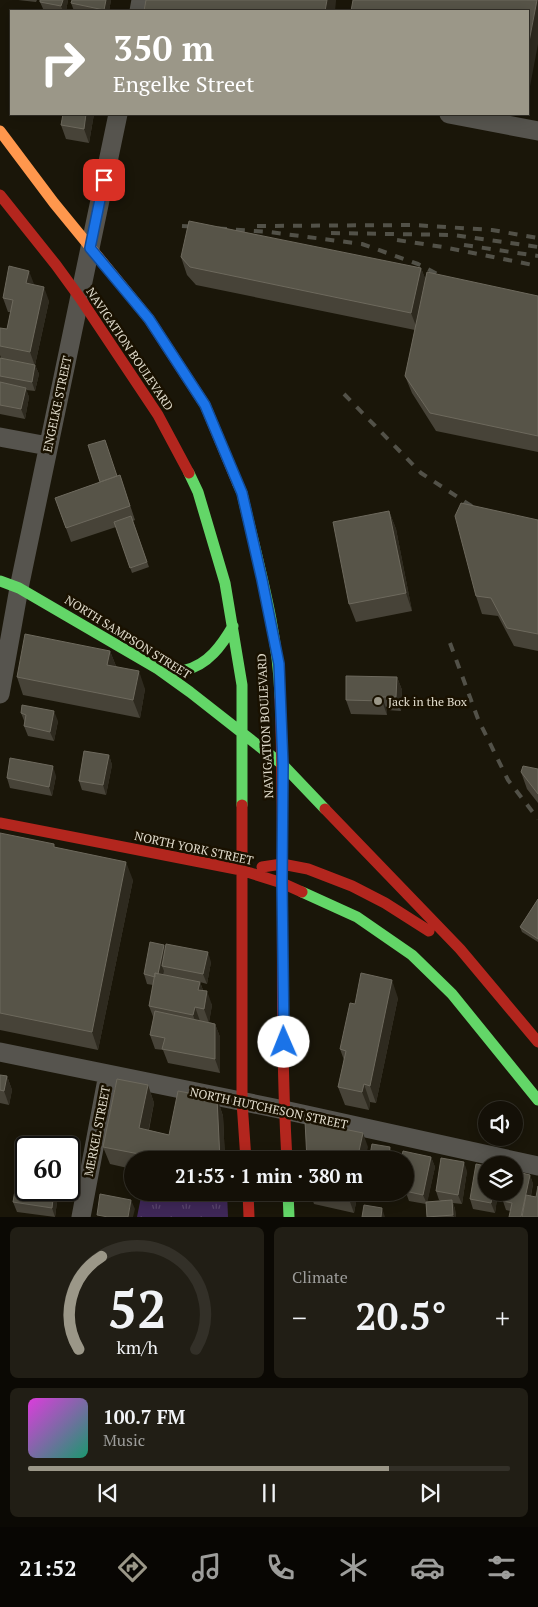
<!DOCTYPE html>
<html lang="en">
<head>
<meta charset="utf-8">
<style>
  :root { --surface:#141007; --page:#211e15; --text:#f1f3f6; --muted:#9d9d9b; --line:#333028; --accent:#9b9788 }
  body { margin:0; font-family:"PT Serif",serif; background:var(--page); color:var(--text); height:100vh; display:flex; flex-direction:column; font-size:19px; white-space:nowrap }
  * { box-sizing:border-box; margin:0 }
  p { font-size:16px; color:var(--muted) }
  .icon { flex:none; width:28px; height:28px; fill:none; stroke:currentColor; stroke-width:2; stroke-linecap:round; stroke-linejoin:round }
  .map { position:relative; height:1217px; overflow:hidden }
  .drawer { display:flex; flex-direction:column; gap:10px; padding:10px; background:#0b0904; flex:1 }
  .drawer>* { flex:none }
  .guide { position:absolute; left:10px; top:10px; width:519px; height:105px; border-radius:0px; box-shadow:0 2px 12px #0003,0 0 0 1px var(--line); background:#9b9788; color:#fff; overflow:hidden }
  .controls { position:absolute; left:478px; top:1101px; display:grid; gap:10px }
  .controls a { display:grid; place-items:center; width:45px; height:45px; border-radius:50%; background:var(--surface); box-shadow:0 2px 12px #0003,0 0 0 1px var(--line); font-size:25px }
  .speed { position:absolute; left:15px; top:1136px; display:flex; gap:10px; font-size:25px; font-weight:700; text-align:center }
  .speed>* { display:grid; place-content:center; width:65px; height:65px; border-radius:50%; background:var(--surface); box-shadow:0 2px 12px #0003,0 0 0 1px var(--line); line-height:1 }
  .speed .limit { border:2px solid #111; border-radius:8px; background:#fff; color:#111 }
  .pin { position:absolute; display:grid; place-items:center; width:42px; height:42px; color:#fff; margin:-21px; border-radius:10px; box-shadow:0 2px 8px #0006 }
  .me { position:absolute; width:55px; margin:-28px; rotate:359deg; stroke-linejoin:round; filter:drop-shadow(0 0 4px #0008) }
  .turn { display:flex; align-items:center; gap:18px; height:105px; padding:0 20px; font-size:22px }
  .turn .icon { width:65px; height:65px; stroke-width:2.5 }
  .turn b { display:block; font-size:35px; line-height:42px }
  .big { font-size:38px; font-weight:700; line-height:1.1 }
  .drawer .card { flex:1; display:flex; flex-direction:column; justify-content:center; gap:8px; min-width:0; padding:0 18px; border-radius:8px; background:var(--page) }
  .drawer .dial { align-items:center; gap:0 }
  .dial svg { height:130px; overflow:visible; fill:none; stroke:var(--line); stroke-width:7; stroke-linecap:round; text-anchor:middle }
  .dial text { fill:var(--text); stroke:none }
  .song { display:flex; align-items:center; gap:15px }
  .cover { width:60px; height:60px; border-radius:8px; background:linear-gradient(135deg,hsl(300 70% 55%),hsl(160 70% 35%)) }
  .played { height:5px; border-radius:2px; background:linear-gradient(90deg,var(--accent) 75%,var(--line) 75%) }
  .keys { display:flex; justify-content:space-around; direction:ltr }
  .heat { display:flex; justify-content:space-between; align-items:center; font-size:28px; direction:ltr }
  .drawer .tiles { flex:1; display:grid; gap:10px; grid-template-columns:1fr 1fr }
  .card:last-child { grid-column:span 2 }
  .trip { position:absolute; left:124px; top:1151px; width:290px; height:50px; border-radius:25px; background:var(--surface); box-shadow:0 2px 12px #0003,0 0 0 1px var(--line); font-weight:700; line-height:50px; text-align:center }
  .tab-bar { display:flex; height:80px; justify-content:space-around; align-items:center; background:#080603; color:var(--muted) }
  .tab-bar .icon { width:35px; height:35px }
  .tab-bar .on { color:var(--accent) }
  .tab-bar b { font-size:22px; color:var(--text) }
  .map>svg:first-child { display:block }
</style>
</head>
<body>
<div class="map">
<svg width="538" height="1217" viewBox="0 0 538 1217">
  <defs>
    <pattern id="grass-tufts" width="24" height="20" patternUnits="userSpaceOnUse" patternTransform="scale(1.25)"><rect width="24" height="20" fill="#3e2757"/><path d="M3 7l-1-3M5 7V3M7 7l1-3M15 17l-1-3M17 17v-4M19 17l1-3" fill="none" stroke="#5a466e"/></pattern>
  </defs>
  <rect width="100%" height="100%" fill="#1a1609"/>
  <path fill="url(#grass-tufts)" d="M142 1192 227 1193 228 1217H137Z"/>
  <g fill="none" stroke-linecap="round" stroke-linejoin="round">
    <path stroke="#56544e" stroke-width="19" d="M139 11 141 0
      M449 114 538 131
      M0 437 48 446
      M0 694 19 588 118 114
      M0 1052 284 1110 538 1166
      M81 1217 108 1074"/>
    <path stroke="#63d668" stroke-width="11" d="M189 473 198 492 225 583 242 685V805
      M238 484 242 493C257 560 278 628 280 697
      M0 581 19 588 158 669 190 692 283 765 325 809
      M158 669C167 669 177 672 185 670 208 665 222 645 233 626
      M302 892 357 917 412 955 452 994 538 1100
      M288 1192 289 1217"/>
    <path stroke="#ff974d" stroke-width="11" d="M0 131 54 203 149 319 205 405 238 484"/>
    <path stroke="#b3261e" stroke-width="11" d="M0 195 56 265 80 298 158 415 189 473
      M280 697C286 851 278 1006 287 1160
      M242 805V1102L246 1160
      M325 809 460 949 538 1042
      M0 823 241 870 282 883 302 892
      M262 867 282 864 308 869 352 886 385 903 429 931
      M248 1192 249 1217"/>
    <path stroke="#525148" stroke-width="4" stroke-dasharray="9 9" stroke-linecap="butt" d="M182 226 269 232 362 244 418 264 451 281
      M257 226 414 225 492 230 538 238
      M331 233 454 235 538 247
      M397 240 443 247 538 266
      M464 245 538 256
      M344 394 421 473 479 511
      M450 643 478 719 508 780 538 819"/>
  </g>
  <path fill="#474338" d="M18 0H37L36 2Z
    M68 0 66 11H44L40 2Z
    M72 0H111L109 11H74L71 3Z
    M63 114H94L89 143 66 139 61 125Z
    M181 257 421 268 426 281 538 296V452L436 431 412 393 405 376 415 330 196 285 187 275Z
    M34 285 49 301 35 365 39 374 35 391 26 390 29 397 25 419 0 414V358H1L0 355V328L7 329 11 312H8L3 298Z
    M120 475 135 520 133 521 149 567 132 573 116 527 71 542 55 498Z
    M389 511 396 529 412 611 356 622 349 604Z
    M538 520V651L514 646 498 616 482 614 476 596Z
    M110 651 116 666 145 689 140 718 23 695 17 677Z
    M397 677 402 690 401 711 387 710V715L351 714 346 700Z
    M21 713 58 721 54 741 28 736 24 726 25 723Z
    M109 755 112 765 106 795 82 790 79 781Z
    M538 769V803L527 789 521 772Z
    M56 776 52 796 10 788 7 778Z
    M0 833 133 880 98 1050 0 1030Z
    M538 899V942L522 932 520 927Z
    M164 945 165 949 211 962 207 984 200 982 203 990 212 1005 209 1022 215 1024 220 1037V1073L168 1063 163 1050 155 1049 150 1035 154 1019 149 1006 153 985 147 984 144 974Z
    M398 998 376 1103 370 1102 369 1110 345 1105 338 1087 344 1060 340 1049 355 1004Z
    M0 1075 7 1076 12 1090 9 1105 0 1103Z
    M148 1085 154 1103 149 1130 169 1135 217 1098 223 1116 225 1160H132V1169L110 1164 103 1147Z
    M431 1157 435 1167 427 1202 441 1201 439 1200 436 1191 467 1171 462 1204 453 1203 455 1209 456 1217H427L426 1204 409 1201 405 1190V1160Z
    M530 1175 533 1184 531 1196 536 1197 538 1217 506 1210 503 1201Z
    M310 1192H358L354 1213 314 1204Z
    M498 1192 495 1213 473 1209 470 1199Z
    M58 1195 55 1217 17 1212 13 1202Z"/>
  <path fill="#2e2a1f" d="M63 0H68L66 11H63L61 6Z
    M106 0H111L109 11H105L104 10Z
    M327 0H336V1L335 11H325Z
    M537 0H538V44L528 97V47Z
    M86 114H94L89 143 84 129Z
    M421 268 428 286 418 331 411 313Z
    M29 271 34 284 26 283Z
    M44 287 49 301 35 365 39 374 35 391 32 382 35 366 30 352Z
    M26 388 29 397 25 419 21 409Z
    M389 511 396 529 412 611 406 593Z
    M110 651 117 669 107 665Z
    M139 671 145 689 140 718 133 700Z
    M397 677 402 690 401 711 396 697Z
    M382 697 387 710V715L382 701Z
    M54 711 58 721 54 741 50 732Z
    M109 755 112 765 106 795 103 785Z
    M53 766 56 776 52 796 49 787Z
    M126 862 133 880 98 1050 92 1032Z
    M164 945 167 955 162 966 164 971 160 987 157 977Z
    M208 952 211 962 207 984 203 974Z
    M392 980 398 998 376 1103 370 1086Z
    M200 982 205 996 198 990Z
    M207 991 212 1005 209 1023 204 1009Z
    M195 1007 200 1021 198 1029 193 1015Z
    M215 1024 220 1037V1073L215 1059Z
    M7 1076 12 1090 9 1105 4 1091Z
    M364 1084 370 1102 369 1110 362 1092Z
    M148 1085 154 1103 145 1146 139 1128Z
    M217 1098 223 1116 225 1160H220Z
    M363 1133 368 1147 365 1160H357Z
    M390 1147 394 1157 393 1160H388Z
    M431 1157 435 1167 427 1204 423 1195Z
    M464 1162 467 1171 462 1204 458 1195Z
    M530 1175 533 1184 526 1217H521Z
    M54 1190H57L58 1195 55 1217 52 1208Z
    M350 1192H358L354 1213 349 1199Z
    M493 1192H498L495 1213 491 1203Z
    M131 1200 135 1209 133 1217H128Z
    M452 1200 455 1209 456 1217H454L453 1215Z
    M382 1208 385 1217H381Z"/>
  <path fill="#575448" stroke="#6d695d" d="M40 0H63L61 6 40 2Z
    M72 0H106L104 10 71 3Z
    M146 0H327L325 11H144Z
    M353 0H537L528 47V11H351Z
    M63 114H86L84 129 61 125Z
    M189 221 421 268 411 313 190 267 181 257Z
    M9 266 29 271 26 283 44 287 30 352 0 346V328L7 329 13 300 3 298Z
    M427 272 538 296V436L430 413 405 376Z
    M0 358 35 365 32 382 0 376Z
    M0 382 26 388 21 409 0 405Z
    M105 440 117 476 100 482 88 445Z
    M120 475 130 506 66 528 55 498Z
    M461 503 538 520V634L507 628 491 598 476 596 455 516Z
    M389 511 406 593 349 604 333 522Z
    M131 516 147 562 130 568 114 522Z
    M25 634 110 651 107 665 139 671 133 700 17 677Z
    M346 676 397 677 396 697H382V701L346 700Z
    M22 705 54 711 50 732 24 726 26 715 21 713Z
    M84 751 109 755 103 785 79 781Z
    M10 758 53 766 49 787 7 778Z
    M523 766 538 769V794L521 772Z
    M0 833 54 844V847L126 862 92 1032 0 1013Z
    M538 899V939L520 927Z
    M150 942 164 945 158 974 155 973V977L144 974Z
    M166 944 208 952 203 974 162 966Z
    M155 973 200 982 198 990 207 991 204 1009 195 1007 193 1015 149 1006Z
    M361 973 392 980 370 1086 364 1084 362 1092 338 1087 346 1051 340 1049 350 1003 355 1004Z
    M155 1011 215 1024V1059L162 1049 165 1038 150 1035Z
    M0 1075 7 1076 4 1091 0 1090Z
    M117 1079 148 1085 139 1128 169 1135 178 1091 217 1098 220 1160H170L103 1147Z
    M305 1121 363 1133 357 1160H307Z
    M372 1144 390 1147 388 1160H369Z
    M403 1151 431 1157 423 1195 405 1191 407 1181H405V1160H401Z
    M441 1158 464 1162 458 1195 436 1191Z
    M26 1159V1173L25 1172Z
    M476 1164 486 1166V1192H493L491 1203 470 1199Z
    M514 1171 530 1175 521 1217H509L512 1203 503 1201 504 1192H514Z
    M17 1179 26 1181V1190H54L52 1208 13 1202Z
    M538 1186V1217H522L526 1195 536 1197Z
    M319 1192H350L349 1199Z
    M100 1194 131 1200 128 1217H108L97 1215Z
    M452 1200 453 1215 427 1217 426 1202Z
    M364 1205 382 1208 381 1217H362Z"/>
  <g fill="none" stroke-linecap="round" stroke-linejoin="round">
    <defs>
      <path id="route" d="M104 180 90 248 149 319 205 405 242 493 262 580 279 664 283 765 282 883 284 1042"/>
    </defs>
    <use href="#route" stroke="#114b97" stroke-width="12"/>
    <use href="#route" stroke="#1a73e8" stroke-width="9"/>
  </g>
  <circle fill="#9b9788" stroke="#191100" stroke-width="2" cx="378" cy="701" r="5"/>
  <g text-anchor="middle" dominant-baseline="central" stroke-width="5" stroke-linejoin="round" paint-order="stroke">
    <g font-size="12" fill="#e1dccc" stroke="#191100">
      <text transform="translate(130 349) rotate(56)">NAVIGATION BOULEVARD</text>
      <text transform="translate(57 404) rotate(-78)">ENGELKE STREET</text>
      <text transform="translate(128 637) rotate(32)">NORTH SAMPSON STREET</text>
      <text transform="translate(265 726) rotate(-93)">NAVIGATION BOULEVARD</text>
      <text transform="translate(194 848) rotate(12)">NORTH YORK STREET</text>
      <text transform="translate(269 1108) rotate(12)">NORTH HUTCHESON STREET</text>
      <text transform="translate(97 1131) rotate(-79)">MERKEL STREET</text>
    </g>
    <g font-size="12" fill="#e1dccc" stroke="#191100" text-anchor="start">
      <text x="388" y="701">Jack in the Box</text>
    </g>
  </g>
</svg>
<div class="controls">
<a><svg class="icon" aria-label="sound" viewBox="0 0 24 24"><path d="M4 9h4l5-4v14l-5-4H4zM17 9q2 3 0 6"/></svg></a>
<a><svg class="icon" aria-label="layers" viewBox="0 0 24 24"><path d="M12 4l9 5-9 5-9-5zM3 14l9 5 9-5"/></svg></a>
</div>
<div class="speed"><div class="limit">60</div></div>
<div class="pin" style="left:104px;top:180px;background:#d93025"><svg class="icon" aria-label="arrive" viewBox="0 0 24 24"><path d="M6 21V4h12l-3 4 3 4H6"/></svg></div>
<svg class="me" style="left:284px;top:1042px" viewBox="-20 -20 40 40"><circle r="19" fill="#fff"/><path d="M0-13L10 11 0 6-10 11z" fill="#1a73e8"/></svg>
<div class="trip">21:53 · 1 min · 380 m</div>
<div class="guide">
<div class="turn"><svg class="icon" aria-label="right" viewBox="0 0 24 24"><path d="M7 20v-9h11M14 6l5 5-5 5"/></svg><div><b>350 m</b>Engelke Street</div></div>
</div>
</div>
<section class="drawer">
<div class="tiles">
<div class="card dial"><svg viewBox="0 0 100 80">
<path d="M14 69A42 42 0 1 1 86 69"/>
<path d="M14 69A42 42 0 0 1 28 12" stroke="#9b9788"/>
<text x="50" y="56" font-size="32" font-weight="700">52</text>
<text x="50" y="72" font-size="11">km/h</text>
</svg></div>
<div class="card"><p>Climate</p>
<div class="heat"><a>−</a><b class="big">20.5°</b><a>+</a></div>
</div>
<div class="card">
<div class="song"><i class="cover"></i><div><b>100.7 FM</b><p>Music</p></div></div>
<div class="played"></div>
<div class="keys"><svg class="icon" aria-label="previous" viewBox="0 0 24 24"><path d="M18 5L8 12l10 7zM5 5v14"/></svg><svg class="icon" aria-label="pause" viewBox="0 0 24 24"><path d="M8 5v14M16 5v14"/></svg><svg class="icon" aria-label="next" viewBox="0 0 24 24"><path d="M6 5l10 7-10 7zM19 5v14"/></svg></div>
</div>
</div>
</section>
<nav class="tab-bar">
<b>21:52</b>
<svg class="icon on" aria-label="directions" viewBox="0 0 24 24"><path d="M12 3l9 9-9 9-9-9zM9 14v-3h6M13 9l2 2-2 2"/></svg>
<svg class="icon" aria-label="music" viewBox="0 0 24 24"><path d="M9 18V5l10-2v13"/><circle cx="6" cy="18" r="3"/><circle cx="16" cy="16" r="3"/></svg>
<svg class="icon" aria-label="phone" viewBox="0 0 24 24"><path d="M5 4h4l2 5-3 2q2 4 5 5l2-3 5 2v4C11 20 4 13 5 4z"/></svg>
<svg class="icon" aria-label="climate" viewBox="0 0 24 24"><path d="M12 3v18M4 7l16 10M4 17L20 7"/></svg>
<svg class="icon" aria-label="car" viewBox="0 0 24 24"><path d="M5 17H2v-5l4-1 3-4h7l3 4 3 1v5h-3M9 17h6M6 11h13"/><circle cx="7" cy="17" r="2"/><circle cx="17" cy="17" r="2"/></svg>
<svg class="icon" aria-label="filters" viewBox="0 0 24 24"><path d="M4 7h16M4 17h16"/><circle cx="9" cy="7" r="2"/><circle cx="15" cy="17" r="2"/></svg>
</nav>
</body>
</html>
